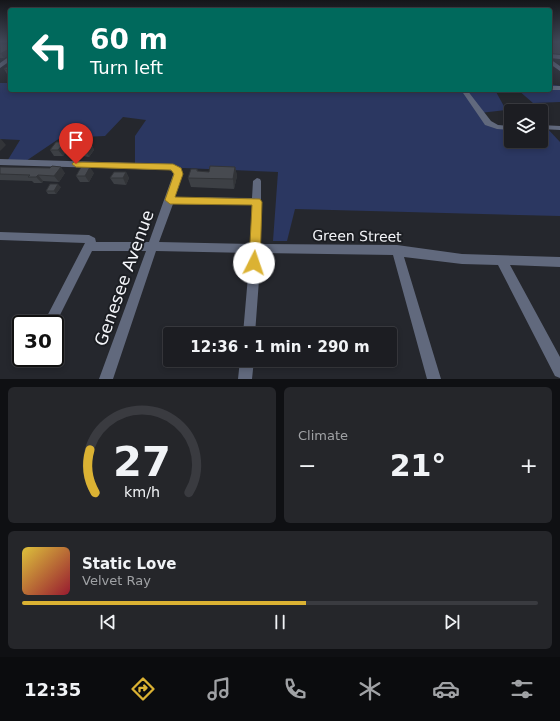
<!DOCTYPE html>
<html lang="en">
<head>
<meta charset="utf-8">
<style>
  :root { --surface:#1c1d22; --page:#25262a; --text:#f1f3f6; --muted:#a0a2a5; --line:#3a3b40; --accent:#dbb233 }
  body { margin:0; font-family:"DejaVu Sans",sans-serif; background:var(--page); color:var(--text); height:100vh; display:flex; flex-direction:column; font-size:15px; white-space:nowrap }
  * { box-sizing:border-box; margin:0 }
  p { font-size:13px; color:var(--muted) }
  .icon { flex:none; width:22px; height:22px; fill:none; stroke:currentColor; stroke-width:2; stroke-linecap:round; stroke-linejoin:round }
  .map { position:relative; height:379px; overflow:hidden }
  .sheet { display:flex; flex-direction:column; gap:8px; padding:8px; background:#0f1013; flex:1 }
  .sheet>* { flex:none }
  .banner { position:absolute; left:8px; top:8px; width:544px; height:84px; border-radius:4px; box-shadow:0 2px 6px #0003,0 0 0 1px var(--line); background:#00695c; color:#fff; overflow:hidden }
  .controls { position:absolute; left:504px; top:104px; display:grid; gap:8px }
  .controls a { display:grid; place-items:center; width:44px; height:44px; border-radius:4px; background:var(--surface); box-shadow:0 2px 6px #0003,0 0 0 1px var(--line); font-size:20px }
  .speed { position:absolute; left:12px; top:315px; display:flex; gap:8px; font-size:20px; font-weight:700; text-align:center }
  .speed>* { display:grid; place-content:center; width:52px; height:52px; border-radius:50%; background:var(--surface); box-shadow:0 2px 6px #0003,0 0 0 1px var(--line); line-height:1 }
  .speed .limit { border:2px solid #111; border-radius:6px; background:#fff; color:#111 }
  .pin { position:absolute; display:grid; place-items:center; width:34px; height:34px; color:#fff; margin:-41px -17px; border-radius:50% 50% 50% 0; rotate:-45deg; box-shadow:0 0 4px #0007 }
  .pin .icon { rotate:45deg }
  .me { position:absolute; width:44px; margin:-22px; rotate:4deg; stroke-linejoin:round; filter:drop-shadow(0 0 3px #0008) }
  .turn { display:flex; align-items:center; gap:14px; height:84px; padding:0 16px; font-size:18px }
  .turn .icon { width:52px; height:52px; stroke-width:2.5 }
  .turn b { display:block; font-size:28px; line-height:34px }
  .big { font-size:30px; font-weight:600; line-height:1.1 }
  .sheet .tile { flex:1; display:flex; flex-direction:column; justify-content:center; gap:6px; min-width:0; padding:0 14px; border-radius:6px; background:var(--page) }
  .sheet .dial { align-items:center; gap:0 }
  .dial svg { height:104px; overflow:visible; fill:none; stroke:var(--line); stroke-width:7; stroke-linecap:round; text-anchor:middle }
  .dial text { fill:var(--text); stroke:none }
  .song { display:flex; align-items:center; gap:12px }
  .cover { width:48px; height:48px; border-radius:6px; background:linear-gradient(135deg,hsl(50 70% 55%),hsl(350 70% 35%)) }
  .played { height:4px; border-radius:2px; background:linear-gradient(90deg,var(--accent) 55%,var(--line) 55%) }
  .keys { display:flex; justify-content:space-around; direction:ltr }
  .heat { display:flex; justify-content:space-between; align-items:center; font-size:22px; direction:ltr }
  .sheet .tiles { flex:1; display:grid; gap:8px; grid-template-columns:1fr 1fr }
  .tile:last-child { grid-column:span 2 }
  .trip { position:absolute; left:163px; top:327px; width:234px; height:40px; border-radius:4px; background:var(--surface); box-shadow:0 2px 6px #0003,0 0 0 1px var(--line); font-weight:600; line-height:40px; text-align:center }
  .tab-bar { display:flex; height:64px; justify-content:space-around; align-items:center; background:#0b0c0e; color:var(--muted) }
  .tab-bar .icon { width:28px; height:28px }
  .tab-bar .current { color:var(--accent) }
  .tab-bar b { font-size:18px; color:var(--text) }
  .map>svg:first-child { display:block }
</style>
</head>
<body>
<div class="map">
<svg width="560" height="379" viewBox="0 0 560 379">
  <rect width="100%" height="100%" fill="#25272d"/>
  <path fill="#2b3761" d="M0 83H10V90H495L506 110 480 113 488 123 511 128V141H541V127H546L560 142V216L295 209 287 241H273L278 172 135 166V136L146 120 123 117 105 136 60 138 23 163H6L20 140 0 139Z
    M550 84 560 86V102L533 103 518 90H550Z"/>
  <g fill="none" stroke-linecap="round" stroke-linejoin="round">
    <path fill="#61697d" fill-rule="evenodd" d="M550 54 560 55V59L550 58Z
      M10 56V61L0 68V63Z
      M550 59 560 66V71L550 64Z
      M550 86H560V90H550Z
      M461 90H467L491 121 498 125 511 126V130L497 129 485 125Z
      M541 125 560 126V130L541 129Z
      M0 159 171 164 181 169 182 171 175 197 252 198 253 181 257 178 260 179 261 181V244L397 245 462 254 560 257V267L510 265 560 357V378L555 376 498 265 462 264 404 257 441 379H427L393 255 261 253 255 334H243L250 253 156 251 113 379H99L146 251H92L55 325V324H43L85 243 0 240V232L89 235 95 238 96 242H149L174 172 169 170 0 165ZM173 204 252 205 251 244 159 242Z
      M240 360H254L252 379H238Z"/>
  </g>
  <path fill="#3d4045" d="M0 41H10V56L9 55 4 58H0V44H8V42H0Z
    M550 41H560V54L550 53Z
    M10 65V74H7L4 69Z
    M519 107H540L547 114 543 120H541V111H516Z
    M91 143 94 150 89 157 83 156 78 150Z
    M69 148 63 156H54L50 150Z
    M0 167 65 173 59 182 43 181 42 183H34L32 181 0 180Z
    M235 167 237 176 234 189 191 187 188 178 197 169 198 171 209 172Z
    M126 172 129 178 126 185 114 184 110 178Z
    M94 173 89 182H80L76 176Z
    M61 187 56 194H48L46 191Z"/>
  <path fill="#323438" d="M7 50 9 55 4 58 1 54Z
    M0 139H1L6 145 0 151Z
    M65 142 69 148 63 156 58 150Z
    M91 143 94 150 89 157 86 150Z
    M61 167 65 173 59 182 54 176Z
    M90 167 94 173 89 182 85 176Z
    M235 167 237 176 234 189 233 179Z
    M126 172 129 178 126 185 123 178Z
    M38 175 43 181 42 183 36 177Z
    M58 184 61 187 56 194 54 191Z"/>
  <path fill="#474a50" stroke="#323438" d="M8 41H10V54H9L7 50 0 54V44H8Z
    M551 41H560V44H555Z
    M10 65V70L4 69Z
    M519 107H540L547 114H541V111H522Z
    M56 142H65L58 150H50Z
    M84 143H91L86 150H78Z
    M52 166 61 167 54 176 38 175 36 177H28L30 175 0 174V167L50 168Z
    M210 166 235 167 233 179 188 178 191 169H197V171L209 172Z
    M81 167H90L85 176H76Z
    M114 172H126L123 178H110Z
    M50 184H58L54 191H46Z"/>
  <linearGradient id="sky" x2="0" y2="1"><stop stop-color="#141519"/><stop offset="0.44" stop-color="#404757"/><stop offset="1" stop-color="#404757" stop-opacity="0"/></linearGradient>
  <rect width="560" height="94" fill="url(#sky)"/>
  <path fill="#dbb233" stroke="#8e7421" d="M74 162 173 164 181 168 183 174 175 197 260 199 262 202 260 263 258 267 254 268 250 267 249 263 252 205 170 204 165 200 174 174 171 170 76 167 72 164Z"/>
  <g text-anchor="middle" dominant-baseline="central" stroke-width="4" stroke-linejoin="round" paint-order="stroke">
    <g font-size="14" fill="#f3f4f8" stroke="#1c1e23">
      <text transform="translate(357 236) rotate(1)">Green Street</text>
    </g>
    <g font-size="17" fill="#f3f4f8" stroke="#1c1e23">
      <text transform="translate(124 278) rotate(-70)">Genesee Avenue</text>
    </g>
  </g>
</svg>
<div class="controls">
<a><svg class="icon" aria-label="layers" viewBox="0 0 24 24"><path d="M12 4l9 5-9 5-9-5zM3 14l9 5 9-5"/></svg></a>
</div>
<div class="speed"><div class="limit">30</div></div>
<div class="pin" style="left:76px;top:164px;background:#d93025"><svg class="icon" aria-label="arrive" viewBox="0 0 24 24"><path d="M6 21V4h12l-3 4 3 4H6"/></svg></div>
<svg class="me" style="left:254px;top:263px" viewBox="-20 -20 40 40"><circle r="19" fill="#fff"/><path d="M0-13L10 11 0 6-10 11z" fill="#dbb233"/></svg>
<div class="trip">12:36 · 1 min · 290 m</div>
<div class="banner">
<div class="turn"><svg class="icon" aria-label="left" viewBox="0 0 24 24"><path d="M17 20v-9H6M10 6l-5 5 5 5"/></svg><div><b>60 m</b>Turn left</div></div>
</div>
</div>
<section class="sheet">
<div class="tiles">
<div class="tile dial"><svg viewBox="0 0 100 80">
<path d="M14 69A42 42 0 1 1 86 69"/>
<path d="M14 69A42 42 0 0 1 10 36" stroke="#dbb233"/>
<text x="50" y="56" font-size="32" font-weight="700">27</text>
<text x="50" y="72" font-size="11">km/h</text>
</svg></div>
<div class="tile"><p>Climate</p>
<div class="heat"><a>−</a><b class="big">21°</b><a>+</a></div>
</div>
<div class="tile">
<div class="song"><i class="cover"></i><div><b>Static Love</b><p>Velvet Ray</p></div></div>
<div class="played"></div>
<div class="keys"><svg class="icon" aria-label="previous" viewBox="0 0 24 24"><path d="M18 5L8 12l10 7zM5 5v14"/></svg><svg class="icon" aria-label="pause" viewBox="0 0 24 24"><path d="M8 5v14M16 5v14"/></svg><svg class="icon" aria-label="next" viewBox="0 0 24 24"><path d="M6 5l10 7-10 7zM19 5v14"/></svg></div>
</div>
</div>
</section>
<nav class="tab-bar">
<b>12:35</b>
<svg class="icon current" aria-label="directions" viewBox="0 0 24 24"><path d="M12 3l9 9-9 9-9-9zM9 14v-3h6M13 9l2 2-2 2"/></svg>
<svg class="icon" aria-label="music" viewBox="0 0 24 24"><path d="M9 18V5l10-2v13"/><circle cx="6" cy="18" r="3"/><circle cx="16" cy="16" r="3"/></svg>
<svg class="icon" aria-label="phone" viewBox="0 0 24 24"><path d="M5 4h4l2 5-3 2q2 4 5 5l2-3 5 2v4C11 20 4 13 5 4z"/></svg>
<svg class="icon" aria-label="climate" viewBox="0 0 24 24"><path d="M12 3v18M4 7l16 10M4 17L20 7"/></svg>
<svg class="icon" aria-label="car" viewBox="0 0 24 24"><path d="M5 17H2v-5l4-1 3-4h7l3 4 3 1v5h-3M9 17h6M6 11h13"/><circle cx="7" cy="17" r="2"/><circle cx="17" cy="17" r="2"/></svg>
<svg class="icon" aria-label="filters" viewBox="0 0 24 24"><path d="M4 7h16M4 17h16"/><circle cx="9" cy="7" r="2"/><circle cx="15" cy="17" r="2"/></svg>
</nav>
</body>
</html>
